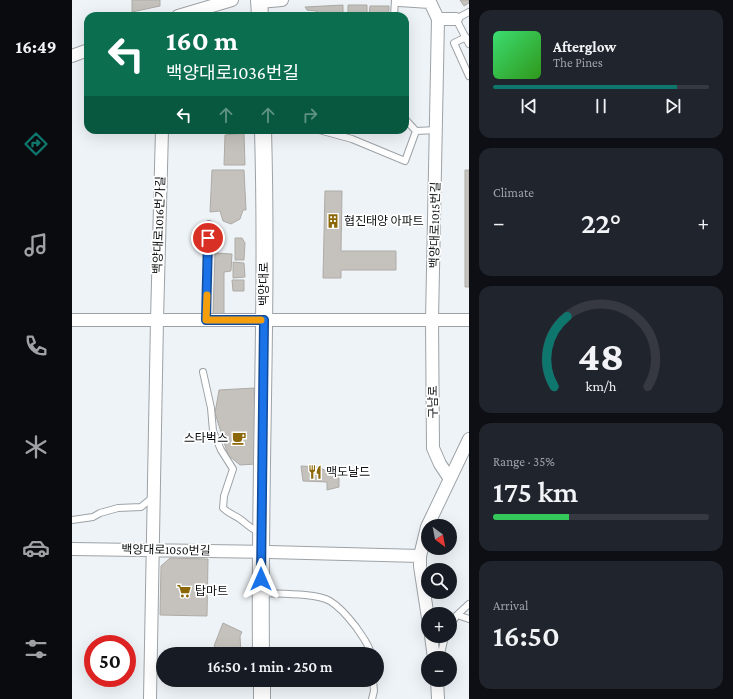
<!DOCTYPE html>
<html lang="en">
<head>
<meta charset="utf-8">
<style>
  :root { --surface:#171b24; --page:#20242c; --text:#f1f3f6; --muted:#9ea1a6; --line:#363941; --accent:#0f766e }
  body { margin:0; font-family:"Crimson Pro","Noto Sans KR",serif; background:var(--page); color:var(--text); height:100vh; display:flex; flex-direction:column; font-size:15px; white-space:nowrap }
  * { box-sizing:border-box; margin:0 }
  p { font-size:13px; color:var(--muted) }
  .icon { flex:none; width:22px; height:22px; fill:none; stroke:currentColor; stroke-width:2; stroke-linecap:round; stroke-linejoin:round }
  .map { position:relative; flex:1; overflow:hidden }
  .details { display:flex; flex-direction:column; gap:10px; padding:10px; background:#0d0f14; width:264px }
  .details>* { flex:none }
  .banner { position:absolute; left:12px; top:12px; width:325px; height:122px; border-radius:12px; box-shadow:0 4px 16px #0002; background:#0b6e4f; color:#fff; overflow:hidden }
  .needle { width:26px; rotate:148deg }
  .tools { position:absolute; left:349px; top:519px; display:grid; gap:8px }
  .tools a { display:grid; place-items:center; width:36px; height:36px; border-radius:50%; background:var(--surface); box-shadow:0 4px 16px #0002; font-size:20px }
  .speed { position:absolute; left:12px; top:635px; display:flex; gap:8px; font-size:20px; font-weight:700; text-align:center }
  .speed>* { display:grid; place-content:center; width:52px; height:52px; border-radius:50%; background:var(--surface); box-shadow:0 4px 16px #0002; line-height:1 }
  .speed .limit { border:6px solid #d22; background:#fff; color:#111 }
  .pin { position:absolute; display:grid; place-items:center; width:34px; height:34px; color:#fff; margin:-17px; border:2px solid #fff; border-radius:50%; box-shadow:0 1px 4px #0007 }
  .me { position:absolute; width:44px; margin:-22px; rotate:0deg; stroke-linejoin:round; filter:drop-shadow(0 0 3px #0008) }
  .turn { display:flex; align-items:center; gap:14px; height:84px; padding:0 16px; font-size:18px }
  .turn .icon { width:52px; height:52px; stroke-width:2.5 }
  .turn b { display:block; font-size:28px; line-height:34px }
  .lanes { display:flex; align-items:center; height:38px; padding:0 16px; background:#0003; justify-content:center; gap:20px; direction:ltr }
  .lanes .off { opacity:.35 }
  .big { font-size:30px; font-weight:600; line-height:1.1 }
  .details .card { flex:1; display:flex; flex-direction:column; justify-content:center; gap:6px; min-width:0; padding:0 14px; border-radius:12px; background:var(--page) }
  .details .dial { align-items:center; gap:0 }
  .dial svg { height:104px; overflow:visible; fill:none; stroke:var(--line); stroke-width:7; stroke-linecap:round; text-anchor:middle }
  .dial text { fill:var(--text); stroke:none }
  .song { display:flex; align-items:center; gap:12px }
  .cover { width:48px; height:48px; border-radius:6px; background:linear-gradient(135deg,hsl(140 70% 55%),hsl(110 70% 35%)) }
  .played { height:4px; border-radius:2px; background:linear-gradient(90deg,var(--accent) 85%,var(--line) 85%) }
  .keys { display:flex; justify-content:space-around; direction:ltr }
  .heat { display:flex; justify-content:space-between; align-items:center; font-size:22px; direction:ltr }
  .charge { height:6px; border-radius:3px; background:linear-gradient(90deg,#34c759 35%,var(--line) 0) }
  .trip { position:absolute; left:84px; top:647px; width:228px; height:40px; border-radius:20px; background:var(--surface); box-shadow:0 4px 16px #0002; font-weight:600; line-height:40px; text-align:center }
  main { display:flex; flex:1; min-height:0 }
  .tabs { display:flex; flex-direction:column; width:72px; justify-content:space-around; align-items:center; background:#090b0e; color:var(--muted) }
  .tabs .icon { width:28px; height:28px }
  .tabs .current { color:var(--accent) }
  .tabs b { font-size:18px; color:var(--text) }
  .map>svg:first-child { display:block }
</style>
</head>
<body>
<main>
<nav class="tabs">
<b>16:49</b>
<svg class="icon current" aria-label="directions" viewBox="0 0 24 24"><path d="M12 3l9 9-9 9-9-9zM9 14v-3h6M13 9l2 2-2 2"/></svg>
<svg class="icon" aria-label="music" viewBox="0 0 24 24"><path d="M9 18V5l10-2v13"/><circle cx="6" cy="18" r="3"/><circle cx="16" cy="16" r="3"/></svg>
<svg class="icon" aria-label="phone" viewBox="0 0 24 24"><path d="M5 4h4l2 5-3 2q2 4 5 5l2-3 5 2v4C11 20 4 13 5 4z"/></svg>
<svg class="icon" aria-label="climate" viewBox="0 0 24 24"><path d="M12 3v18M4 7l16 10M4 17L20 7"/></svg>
<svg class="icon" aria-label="car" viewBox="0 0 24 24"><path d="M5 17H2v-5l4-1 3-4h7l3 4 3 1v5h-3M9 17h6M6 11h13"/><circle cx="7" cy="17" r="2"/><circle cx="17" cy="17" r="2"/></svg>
<svg class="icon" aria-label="filters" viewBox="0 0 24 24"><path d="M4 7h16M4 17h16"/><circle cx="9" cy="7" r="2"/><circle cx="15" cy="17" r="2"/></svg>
</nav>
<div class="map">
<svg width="397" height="699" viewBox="0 0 397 699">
  <rect width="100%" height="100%" fill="#eef3f7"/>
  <path fill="#c5c2bd" stroke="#aeaba6" d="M60 0H88V6L60 12Z
    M388 0H397V3L392 6Z
    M271 5V16H252L244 11 235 10 233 7Z
    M276 5H295V16H276Z
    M298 6H317V11L313 16H297Z
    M153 130H166L153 133Z
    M172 133 173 165H152L153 135Z
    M140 170H172L174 210H171L168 219 159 224 151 221 148 211 138 212Z
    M393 170H397V287H393Z
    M253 191H270L269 251H324V270H269V278H251Z
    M163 238H170L173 243 172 260H163Z
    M143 253 160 254 159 271 152 272V314H141Z
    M161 262 172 263 173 277 161 278Z
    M160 280H172V291H161Z
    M182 388 184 464 168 465 156 455 143 413 147 390Z
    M229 466 247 467 267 478V487L255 490V482L231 481Z
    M98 558 136 559 135 616 88 615 89 566Z
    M151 623 170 632 168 636 169 653 152 654 142 646Z"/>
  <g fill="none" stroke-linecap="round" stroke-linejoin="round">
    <defs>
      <path id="lane" d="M397 12 384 19 397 44
        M322 16 323 0
        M394 37 382 43 397 76
        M333 119 344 131
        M247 130 280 139 333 161 344 131
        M344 131 365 130
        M134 320 137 224
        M131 372 139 408 141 431 149 450 161 469 152 496 151 508C156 513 162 515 168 519 175 524 179 529 187 532
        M0 520 21 517 28 513 46 508 69 507 81 497
        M190 593C207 594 244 593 258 601 268 607 277 618 284 627 289 635 297 644 299 654
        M385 615 397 619
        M378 626 385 615 397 604
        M368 658 373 636
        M300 699 302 691 301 680"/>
      <path id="street" d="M327 0 358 2 366 19 360 320 361 448 368 464 378 479
        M187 2 210 0
        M106 16 160 0
        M366 19H384
        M0 56 16 50
        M0 320H397
        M0 549 197 552 348 556
        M356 618 348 566V556L355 527 397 439
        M359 636 362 658
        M365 680 366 699
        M78 699 85 320 90 130"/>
      <path id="secondary" d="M187 0 188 16
        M189 654C187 479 196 305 191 130
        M190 680V699"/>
    </defs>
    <use href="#lane" stroke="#9da2a6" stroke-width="8"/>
    <use href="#street" stroke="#9da2a6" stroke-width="14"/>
    <use href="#secondary" stroke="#9da2a6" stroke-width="18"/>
    <use href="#lane" stroke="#fff" stroke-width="6"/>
    <use href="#street" stroke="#fff" stroke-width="12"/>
    <use href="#secondary" stroke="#fff" stroke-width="16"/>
  </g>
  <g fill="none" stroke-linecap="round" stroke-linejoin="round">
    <defs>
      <path id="route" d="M136 238 134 320H192L189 579"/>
    </defs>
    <use href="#route" stroke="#114b97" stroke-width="10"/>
    <use href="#route" stroke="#1a73e8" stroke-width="7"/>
    <path stroke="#f59e0b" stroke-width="7" d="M135 295 134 320H189"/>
  </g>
  <defs>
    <symbol id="building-bare" viewBox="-9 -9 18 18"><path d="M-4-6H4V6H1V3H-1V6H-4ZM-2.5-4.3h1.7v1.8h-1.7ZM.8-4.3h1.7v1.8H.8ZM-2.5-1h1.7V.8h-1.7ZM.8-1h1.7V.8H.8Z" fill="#8c6708" stroke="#fff" stroke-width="2.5" paint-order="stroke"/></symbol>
    <symbol id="cafe-bare" viewBox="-9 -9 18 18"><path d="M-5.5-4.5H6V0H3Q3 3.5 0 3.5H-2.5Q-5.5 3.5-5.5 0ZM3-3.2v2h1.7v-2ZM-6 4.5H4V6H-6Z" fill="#8c6708" stroke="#fff" stroke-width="2.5" paint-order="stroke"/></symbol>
    <symbol id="restaurant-bare" viewBox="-9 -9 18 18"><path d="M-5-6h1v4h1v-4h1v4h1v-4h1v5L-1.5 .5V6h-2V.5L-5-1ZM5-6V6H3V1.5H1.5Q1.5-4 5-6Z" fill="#8c6708" stroke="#fff" stroke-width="2.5" paint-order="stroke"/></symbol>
    <symbol id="supermarket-bare" viewBox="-9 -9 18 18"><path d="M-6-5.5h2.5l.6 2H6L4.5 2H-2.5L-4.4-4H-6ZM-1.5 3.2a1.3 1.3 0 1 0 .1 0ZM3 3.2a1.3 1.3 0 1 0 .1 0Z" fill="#8c6708" stroke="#fff" stroke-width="2.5" paint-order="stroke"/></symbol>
  </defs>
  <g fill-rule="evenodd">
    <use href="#building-bare" x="251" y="211" width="20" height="20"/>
    <use href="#cafe-bare" x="157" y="428" width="20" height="20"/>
    <use href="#restaurant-bare" x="233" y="462" width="20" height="20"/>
    <use href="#supermarket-bare" x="102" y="581" width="20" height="20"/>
  </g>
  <g text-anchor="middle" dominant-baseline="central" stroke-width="3.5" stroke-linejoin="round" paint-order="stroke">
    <g font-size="12" fill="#0c0e0f" stroke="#fff" text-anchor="start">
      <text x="272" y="221">협진태양 아파트</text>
      <text x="156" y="438" text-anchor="end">스타벅스</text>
      <text x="254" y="472">맥도날드</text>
      <text x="123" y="591">탑마트</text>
    </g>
    <g font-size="12" fill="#0c0e0f" stroke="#fff">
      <text transform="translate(87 225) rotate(-88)">백양대로1016번가길</text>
      <text transform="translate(363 225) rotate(-89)">백양대로1015번길</text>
      <text transform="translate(192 284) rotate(-90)">백양대로</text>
      <text transform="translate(361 402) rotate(-90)">구남로</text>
      <text transform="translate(94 550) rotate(1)">백양대로1050번길</text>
    </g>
  </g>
</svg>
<div class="tools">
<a><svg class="needle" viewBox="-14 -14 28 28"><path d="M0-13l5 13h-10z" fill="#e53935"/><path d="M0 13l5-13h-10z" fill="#9ea1a6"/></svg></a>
<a><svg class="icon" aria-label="search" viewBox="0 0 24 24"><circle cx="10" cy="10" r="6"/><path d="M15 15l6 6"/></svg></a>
<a>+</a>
<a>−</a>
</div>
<div class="speed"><div class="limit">50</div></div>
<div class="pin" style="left:136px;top:238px;background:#d93025"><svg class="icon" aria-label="arrive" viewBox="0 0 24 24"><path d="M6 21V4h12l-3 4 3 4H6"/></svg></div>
<svg class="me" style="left:189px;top:579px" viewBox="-20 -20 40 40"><path d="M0-17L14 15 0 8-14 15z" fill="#1a73e8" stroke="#fff" stroke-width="4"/></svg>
<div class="trip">16:50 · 1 min · 250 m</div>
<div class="banner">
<div class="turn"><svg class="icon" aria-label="left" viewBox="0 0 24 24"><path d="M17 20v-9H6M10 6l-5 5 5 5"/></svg><div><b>160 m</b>백양대로1036번길</div></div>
<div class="lanes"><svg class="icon" aria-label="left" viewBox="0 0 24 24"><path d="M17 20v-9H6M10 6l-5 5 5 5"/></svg><svg class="icon off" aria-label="ahead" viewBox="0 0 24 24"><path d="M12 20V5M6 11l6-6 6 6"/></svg><svg class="icon off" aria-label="ahead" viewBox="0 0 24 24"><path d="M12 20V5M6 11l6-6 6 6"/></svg><svg class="icon off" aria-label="right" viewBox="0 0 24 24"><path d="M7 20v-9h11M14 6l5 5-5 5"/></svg></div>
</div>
</div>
<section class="details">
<div class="card">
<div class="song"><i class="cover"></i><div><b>Afterglow</b><p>The Pines</p></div></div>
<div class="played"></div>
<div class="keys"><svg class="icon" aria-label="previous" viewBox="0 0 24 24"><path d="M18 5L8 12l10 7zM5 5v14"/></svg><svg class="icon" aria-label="pause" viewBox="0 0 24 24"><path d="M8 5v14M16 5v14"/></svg><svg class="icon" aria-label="next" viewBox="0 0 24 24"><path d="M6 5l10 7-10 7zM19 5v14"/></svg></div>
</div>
<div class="card"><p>Climate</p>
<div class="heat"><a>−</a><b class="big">22°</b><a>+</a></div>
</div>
<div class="card dial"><svg viewBox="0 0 100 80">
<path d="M14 69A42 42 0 1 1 86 69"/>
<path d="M14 69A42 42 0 0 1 24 15" stroke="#0f766e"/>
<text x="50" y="56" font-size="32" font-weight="700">48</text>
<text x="50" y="72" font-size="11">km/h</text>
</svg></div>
<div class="card"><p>Range · 35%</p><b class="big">175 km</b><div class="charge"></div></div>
<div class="card"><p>Arrival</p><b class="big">16:50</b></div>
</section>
</main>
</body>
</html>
